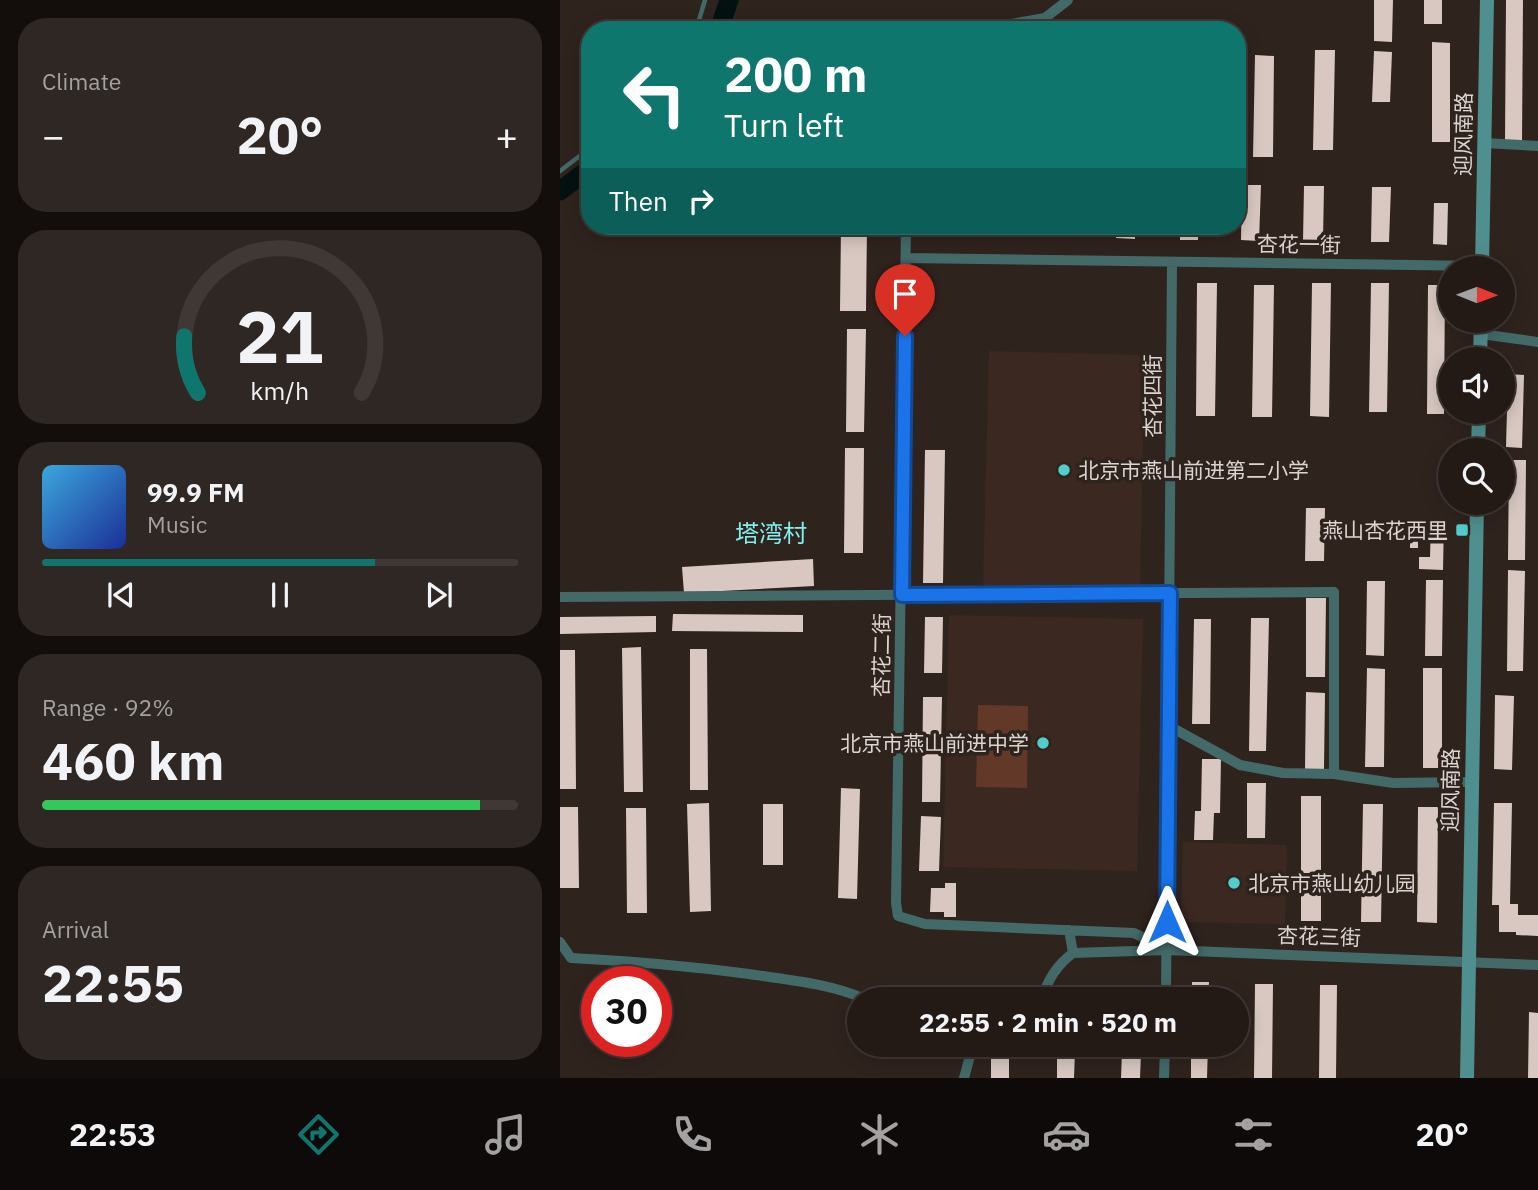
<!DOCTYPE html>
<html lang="en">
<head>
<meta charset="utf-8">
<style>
  :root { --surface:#231a16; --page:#2f2723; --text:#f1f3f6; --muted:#a3a1a1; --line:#403835; --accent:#0f766e }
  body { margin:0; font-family:"IBM Plex Sans","Noto Sans SC",sans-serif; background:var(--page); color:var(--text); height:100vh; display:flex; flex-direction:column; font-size:26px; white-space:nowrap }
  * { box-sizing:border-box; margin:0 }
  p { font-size:23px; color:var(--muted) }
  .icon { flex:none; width:38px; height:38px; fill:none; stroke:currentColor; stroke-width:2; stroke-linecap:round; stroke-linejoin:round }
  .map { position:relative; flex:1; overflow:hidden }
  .sheet { display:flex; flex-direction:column; gap:18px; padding:18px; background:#130e0c; width:560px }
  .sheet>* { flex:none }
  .top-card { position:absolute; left:21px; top:21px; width:665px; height:214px; border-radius:28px; box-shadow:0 4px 18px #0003,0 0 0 2px var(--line); background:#0f766e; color:#fff; overflow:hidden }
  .needle { width:46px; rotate:91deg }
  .controls { position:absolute; left:878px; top:256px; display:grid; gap:14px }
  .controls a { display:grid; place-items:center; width:77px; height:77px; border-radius:50%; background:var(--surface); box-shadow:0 4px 18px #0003,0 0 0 2px var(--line); font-size:35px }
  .speed { position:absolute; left:21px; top:966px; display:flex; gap:14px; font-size:35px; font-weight:700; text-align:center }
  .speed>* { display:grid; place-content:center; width:91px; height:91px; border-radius:50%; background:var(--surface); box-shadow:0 4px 18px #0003,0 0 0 2px var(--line); line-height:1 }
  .speed .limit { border:10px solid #d22; background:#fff; color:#111 }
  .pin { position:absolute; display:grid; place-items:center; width:60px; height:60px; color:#fff; margin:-72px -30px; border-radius:50% 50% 50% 0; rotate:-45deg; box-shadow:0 0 7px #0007 }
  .pin .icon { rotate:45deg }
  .me { position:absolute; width:77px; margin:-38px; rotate:0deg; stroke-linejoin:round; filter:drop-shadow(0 0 5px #0008) }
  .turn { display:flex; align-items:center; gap:24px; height:147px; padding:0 28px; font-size:32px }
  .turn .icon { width:91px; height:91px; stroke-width:2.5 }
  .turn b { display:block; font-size:49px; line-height:60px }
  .then { display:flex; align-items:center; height:66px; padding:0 28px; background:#0003; gap:14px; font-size:26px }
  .big { font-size:52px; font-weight:700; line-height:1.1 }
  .sheet .widget { flex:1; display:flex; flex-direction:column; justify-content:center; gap:10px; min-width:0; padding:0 24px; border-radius:28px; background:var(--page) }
  .sheet .dial { align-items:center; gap:0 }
  .dial svg { height:182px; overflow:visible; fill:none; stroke:var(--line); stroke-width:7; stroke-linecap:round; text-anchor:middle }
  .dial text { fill:var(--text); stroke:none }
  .song { display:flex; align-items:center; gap:21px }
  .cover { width:84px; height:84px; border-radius:10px; background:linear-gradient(135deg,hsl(200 70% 55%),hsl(230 70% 35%)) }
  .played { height:7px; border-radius:4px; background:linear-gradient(90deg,var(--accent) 70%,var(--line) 70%) }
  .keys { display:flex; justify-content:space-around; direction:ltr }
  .heat { display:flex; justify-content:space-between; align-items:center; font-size:38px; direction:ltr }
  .charge { height:10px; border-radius:5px; background:linear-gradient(90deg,#34c759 92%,var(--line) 0) }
  .trip { position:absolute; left:287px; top:987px; width:402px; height:70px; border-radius:35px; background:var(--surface); box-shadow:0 4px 18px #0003,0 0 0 2px var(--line); font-weight:700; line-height:70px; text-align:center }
  .tab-bar { display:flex; height:112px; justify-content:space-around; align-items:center; background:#0e0a09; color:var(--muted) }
  .tab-bar .icon { width:49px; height:49px }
  .tab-bar .selected { color:var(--accent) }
  .tab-bar b { font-size:32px; color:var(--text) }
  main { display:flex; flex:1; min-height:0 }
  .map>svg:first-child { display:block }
</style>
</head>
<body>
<main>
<section class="sheet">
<div class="widget"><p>Climate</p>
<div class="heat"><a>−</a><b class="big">20°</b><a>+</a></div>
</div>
<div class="widget dial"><svg viewBox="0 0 100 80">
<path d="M14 69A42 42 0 1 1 86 69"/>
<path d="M14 69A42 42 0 0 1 8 44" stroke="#0f766e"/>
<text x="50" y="56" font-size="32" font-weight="700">21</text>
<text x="50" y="72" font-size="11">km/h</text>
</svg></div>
<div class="widget">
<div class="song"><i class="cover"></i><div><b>99.9 FM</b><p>Music</p></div></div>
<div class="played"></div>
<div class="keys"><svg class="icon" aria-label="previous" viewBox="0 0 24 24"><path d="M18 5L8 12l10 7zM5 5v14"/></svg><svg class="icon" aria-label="pause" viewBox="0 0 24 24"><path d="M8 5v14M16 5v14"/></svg><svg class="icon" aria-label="next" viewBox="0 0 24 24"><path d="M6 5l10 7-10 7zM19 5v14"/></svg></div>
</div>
<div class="widget"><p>Range · 92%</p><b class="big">460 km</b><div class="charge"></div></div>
<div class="widget"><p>Arrival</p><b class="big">22:55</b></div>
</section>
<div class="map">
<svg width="978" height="1078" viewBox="0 0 978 1078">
  <rect width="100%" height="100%" fill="#2f231e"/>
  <path fill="#3b2821" d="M429 351 585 355 580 588 423 585Z
    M389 615 583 619 577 871 383 867Z
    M623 842 727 845 725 924 621 922Z"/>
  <path fill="#623928" d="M418 705 468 706 467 788 416 787Z"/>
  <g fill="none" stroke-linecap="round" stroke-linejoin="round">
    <path stroke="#051111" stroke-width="19" d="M159 30 169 0
      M0 191 30 168"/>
  </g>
  <path fill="#d9c8c2" d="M814 0H833L832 42 814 41Z
    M864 0H882V24H864Z
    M946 0H963L962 142 945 141Z
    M872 42 890 43V142H872Z
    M755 50H775L773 150H753Z
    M814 51 832 52 830 102H812Z
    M695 55 714 56 713 157H693Z
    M682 185H701L699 241 681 240Z
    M744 186H764L763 241H743Z
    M812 187H831L829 242H811Z
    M874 203H888L887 245 873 244Z
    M281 226H307L306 311H280Z
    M369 226H387V236H369Z
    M430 226H450V236H430Z
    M494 226H512V237L493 236Z
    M556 226H575V239L556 238Z
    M620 226H638V240H620Z
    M637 283H657L655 416H636Z
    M752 283H771L769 417 750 416Z
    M811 283H829L827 412H809Z
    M694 285H714L712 417H692Z
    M868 285H885L884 414H867Z
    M287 329H306L304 432H286Z
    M948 374 964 375 962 448 946 447Z
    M285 448H304L303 553H284Z
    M365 450H385L383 583H363Z
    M949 460H966L965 560H948Z
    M746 508H765L764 561H745Z
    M871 520H884L883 570 859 569V557H870Z
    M841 527H858V548H850V539H840Z
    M253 559 254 586 124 593 122 567Z
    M948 570 965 571 963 671H947Z
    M866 580H883L882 656H865Z
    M807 581H825L824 656 806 655Z
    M746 598H766L765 677H746Z
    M113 614 243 615V632L112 631Z
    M96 616V632L0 634V617Z
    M365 617H383L382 673H364Z
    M691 618H709L706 751H689Z
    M634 619H651L650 724H632Z
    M81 647 83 792H64L62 648Z
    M130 649H147L148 790H130Z
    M0 650H15L16 789H0Z
    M807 668 825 669 824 767H805Z
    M863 668H882V768H863Z
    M746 692 765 693 764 770H745Z
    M935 695 954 696 952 770 934 769Z
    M363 697H382L380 802H362Z
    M642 759H661L660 813H654L653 840H634L635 811H641Z
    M687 783H706L705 838H687Z
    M281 788 300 789 297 899 278 898Z
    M741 796H761V921H741Z
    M149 803 151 911 130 912 127 804Z
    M934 803H952L950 904H958V915H978V936L956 935V932H939V905H932Z
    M203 804H223V865H203Z
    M803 804H823L821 922H801Z
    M0 807H18L19 888H0Z
    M858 807H878L877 923 857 922Z
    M66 808H86L87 913H67Z
    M361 816 381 817 379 871H359Z
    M385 883H396V917H384V912H370L371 888H385Z
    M632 982H649L648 999H632Z
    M695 984H713L712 1078H694Z
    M495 985 521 986V999H495Z
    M554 985 581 986V999H554Z
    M760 985H777L776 1078H759Z
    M969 1012 978 1013V1078H968Z
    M631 1045H648L647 1078H631Z
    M431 1051H449V1078H431Z
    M497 1051H515L514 1078H497Z
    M562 1052 581 1053 580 1078H561Z"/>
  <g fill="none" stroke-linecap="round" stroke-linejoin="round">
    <path stroke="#436a69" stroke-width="4.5" d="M136 30 145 0
      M0 171 30 148"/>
    <path stroke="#436a69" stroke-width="10" d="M417 30 485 18 508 0
      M924 143 978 146
      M346 226 336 903 338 916 365 924 574 933 607 950
      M346 258 922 266
      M921 334 978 342
      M0 597 774 592V774
      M609 726 680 765 723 773 774 774 833 783 910 782
      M509 930 513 953
      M0 942 11 958C71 961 129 966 189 974 228 980 268 983 305 999
      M513 953 607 950 978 965
      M482 999C487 981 498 964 513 953
      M606 999 612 262
      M404 1078 410 1056 417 1045
      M604 1078 605 1045"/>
    <path stroke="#508f8f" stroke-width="14" d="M922 268 927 0
      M920 359 921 320
      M918 450 919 411
      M907 1078 917 502"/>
  </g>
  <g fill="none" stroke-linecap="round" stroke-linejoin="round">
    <defs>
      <path id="route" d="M345 336 342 595 610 593 607 922"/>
    </defs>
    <use href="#route" stroke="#114b97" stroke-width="18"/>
    <use href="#route" stroke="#1a73e8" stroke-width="12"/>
  </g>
  <g fill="#52cdcc" stroke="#2f231e" stroke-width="2.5">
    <circle cx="504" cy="470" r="7"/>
    <rect x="895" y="523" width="14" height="14" rx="3.5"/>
    <circle cx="483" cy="743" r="7"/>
    <circle cx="674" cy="883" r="7"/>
  </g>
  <g text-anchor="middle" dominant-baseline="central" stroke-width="7" stroke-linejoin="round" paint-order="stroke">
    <g font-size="21" fill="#dcd4d0" stroke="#2f231e">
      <text transform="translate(903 134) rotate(-89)">迎风南路</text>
      <text transform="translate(739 244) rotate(1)">杏花一街</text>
      <text transform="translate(592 396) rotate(-90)">杏花四街</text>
      <text transform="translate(321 655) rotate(-89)">杏花二街</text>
      <text transform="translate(890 790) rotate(-89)">迎风南路</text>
      <text transform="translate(759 936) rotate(2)">杏花三街</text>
    </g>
    <g font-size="21" fill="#dcd4d0" stroke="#2f231e" text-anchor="start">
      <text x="518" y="470">北京市燕山前进第二小学</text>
      <text x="888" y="530" text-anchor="end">燕山杏花西里</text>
      <text x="469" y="743" text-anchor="end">北京市燕山前进中学</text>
      <text x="688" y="883">北京市燕山幼儿园</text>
    </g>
    <g font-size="24" fill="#81edec" stroke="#2f231e">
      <text x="211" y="533">塔湾村</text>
    </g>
  </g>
</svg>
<div class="controls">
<a><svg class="needle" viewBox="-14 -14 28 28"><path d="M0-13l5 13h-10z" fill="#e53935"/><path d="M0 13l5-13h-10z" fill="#a3a1a1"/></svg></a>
<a><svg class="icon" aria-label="sound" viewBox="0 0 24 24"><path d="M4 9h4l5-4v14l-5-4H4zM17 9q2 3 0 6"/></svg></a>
<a><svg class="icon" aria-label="search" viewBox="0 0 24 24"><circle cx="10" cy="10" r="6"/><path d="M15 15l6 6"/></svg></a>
</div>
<div class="speed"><div class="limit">30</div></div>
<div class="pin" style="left:345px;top:336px;background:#d93025"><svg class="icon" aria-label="arrive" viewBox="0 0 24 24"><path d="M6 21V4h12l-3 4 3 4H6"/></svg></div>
<svg class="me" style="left:607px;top:922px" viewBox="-20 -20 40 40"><path d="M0-17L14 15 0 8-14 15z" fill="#1a73e8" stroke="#fff" stroke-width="4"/></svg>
<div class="trip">22:55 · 2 min · 520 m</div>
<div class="top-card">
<div class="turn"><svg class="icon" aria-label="left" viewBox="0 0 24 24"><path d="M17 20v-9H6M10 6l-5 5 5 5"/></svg><div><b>200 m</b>Turn left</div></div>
<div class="then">Then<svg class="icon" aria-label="right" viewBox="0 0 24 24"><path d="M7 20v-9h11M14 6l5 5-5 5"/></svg></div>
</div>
</div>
</main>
<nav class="tab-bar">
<b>22:53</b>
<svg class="icon selected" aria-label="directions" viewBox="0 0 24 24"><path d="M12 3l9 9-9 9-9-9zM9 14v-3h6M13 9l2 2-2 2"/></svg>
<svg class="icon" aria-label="music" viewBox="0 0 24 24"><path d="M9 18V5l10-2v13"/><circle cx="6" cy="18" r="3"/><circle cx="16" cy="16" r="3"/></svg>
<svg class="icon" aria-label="phone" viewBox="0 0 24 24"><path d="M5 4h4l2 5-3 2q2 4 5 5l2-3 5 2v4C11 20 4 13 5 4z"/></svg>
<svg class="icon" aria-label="climate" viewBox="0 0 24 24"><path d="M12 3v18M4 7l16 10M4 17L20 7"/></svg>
<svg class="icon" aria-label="car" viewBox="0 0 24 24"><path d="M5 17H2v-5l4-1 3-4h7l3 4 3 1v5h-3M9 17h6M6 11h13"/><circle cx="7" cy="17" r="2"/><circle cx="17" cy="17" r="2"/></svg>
<svg class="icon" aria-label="filters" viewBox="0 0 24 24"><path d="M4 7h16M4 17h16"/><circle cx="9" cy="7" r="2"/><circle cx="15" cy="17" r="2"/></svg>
<b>20°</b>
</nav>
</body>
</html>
